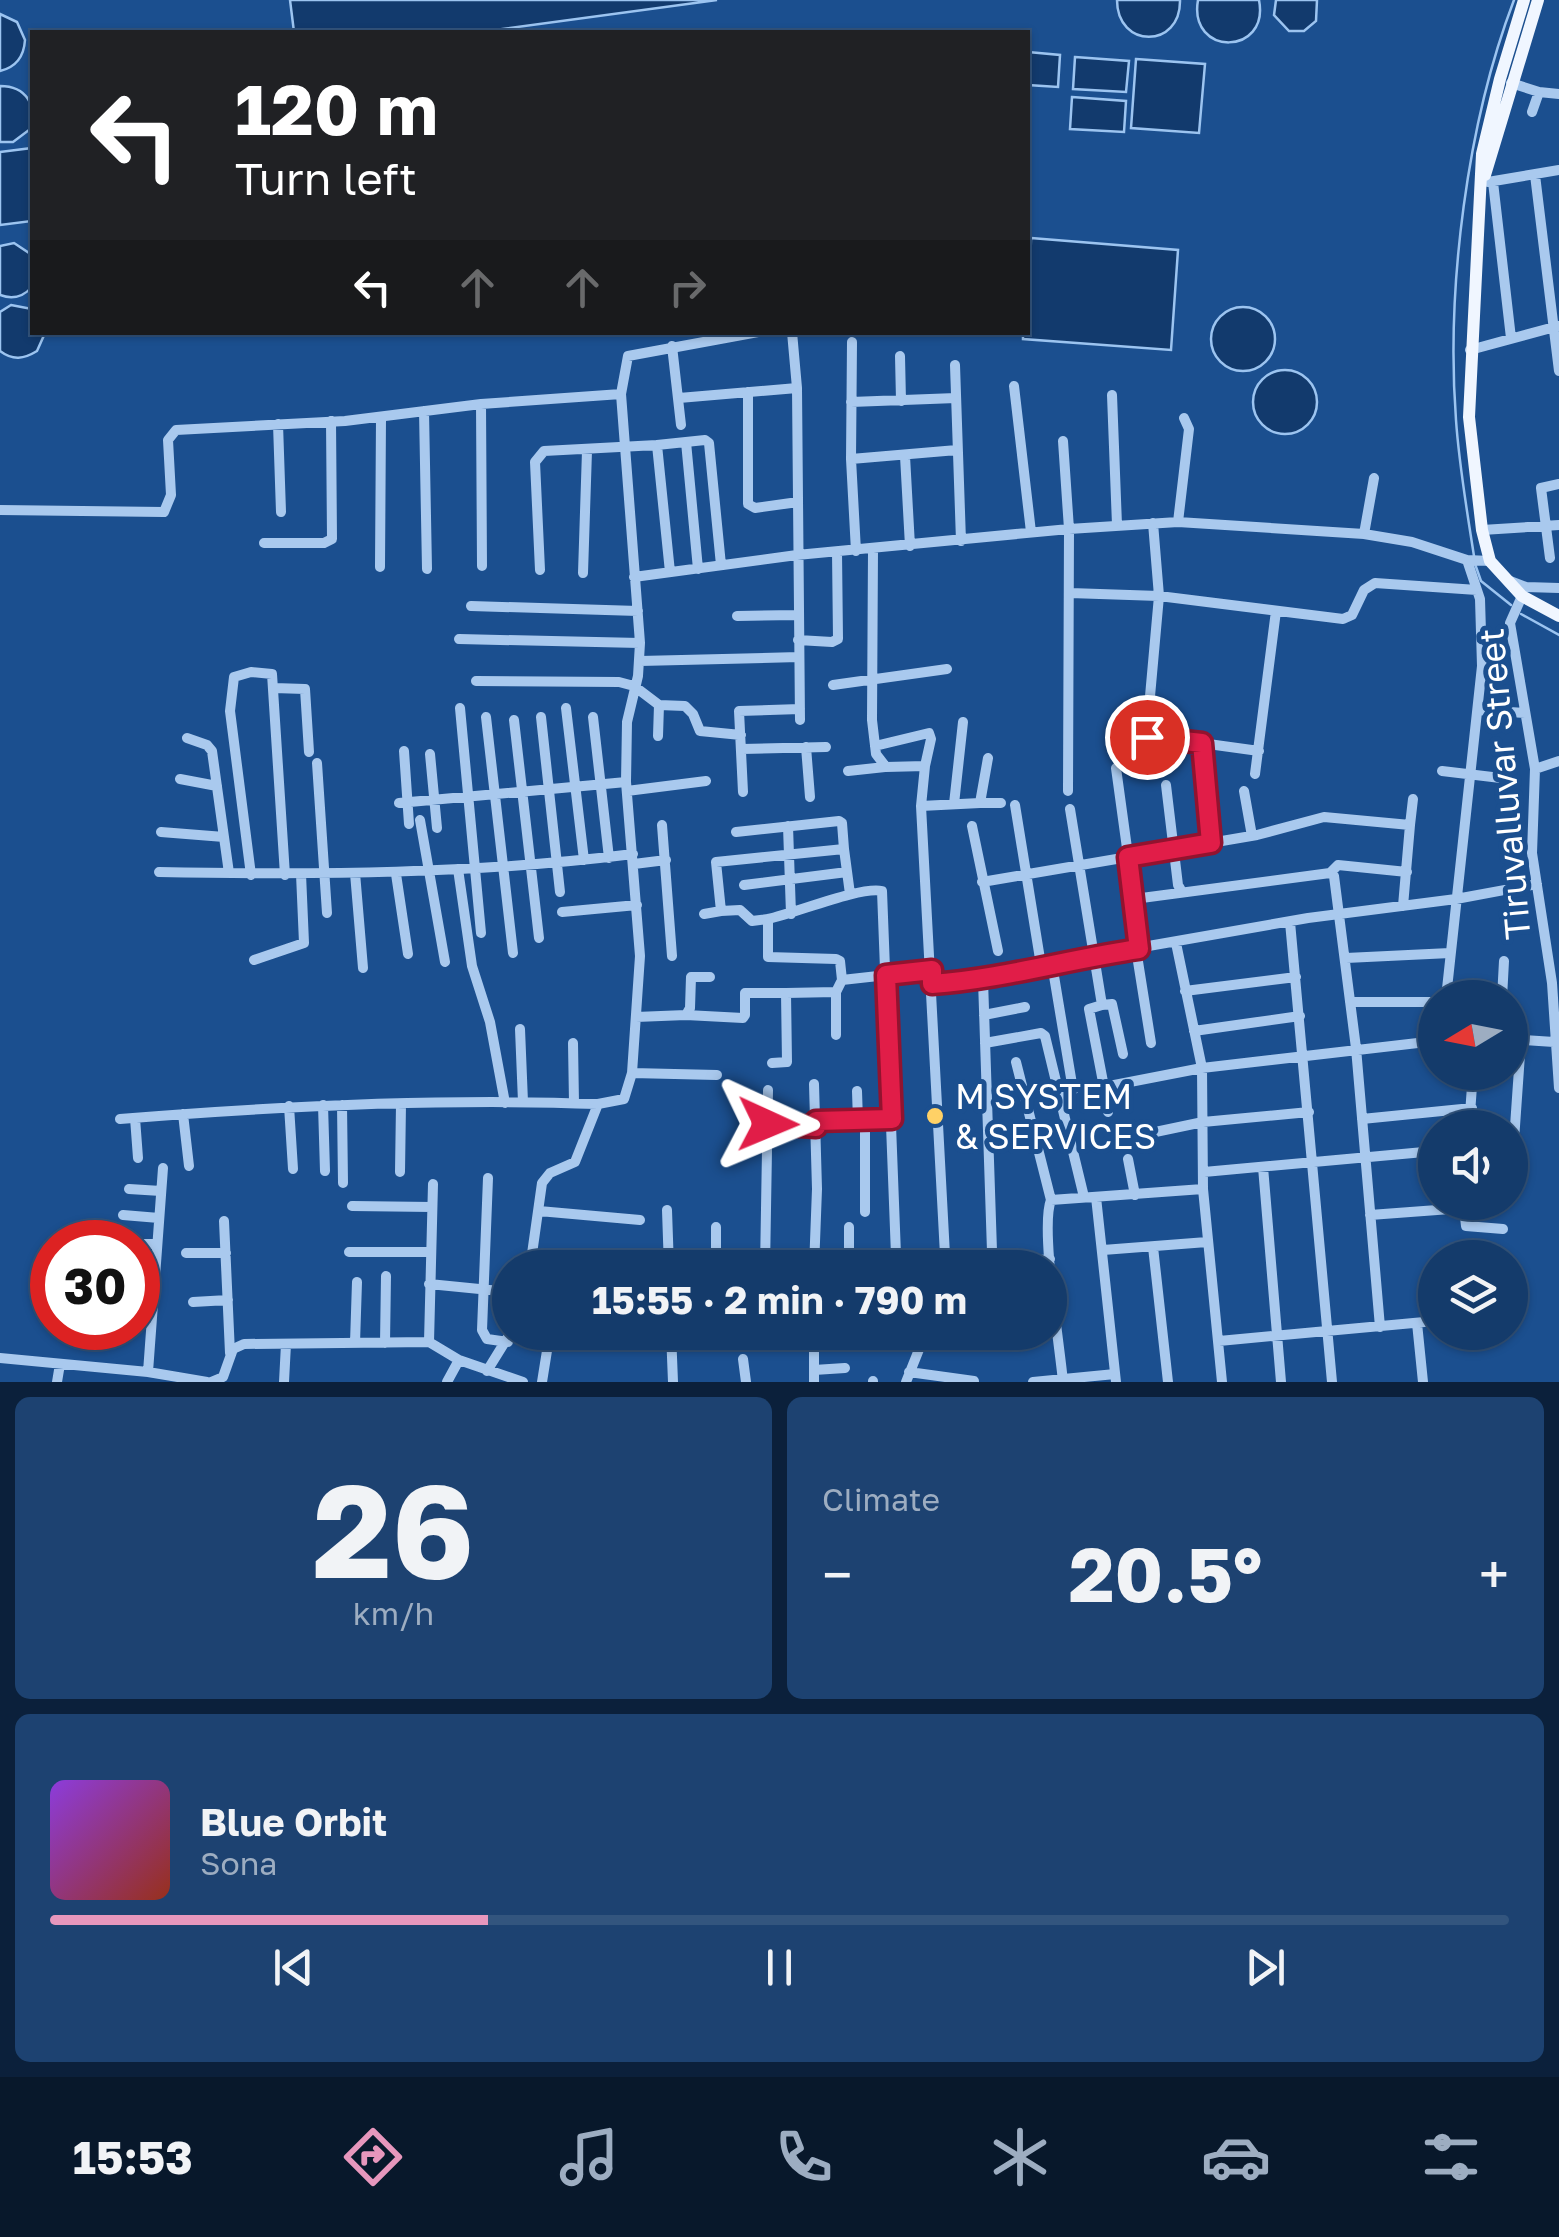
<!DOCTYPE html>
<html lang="en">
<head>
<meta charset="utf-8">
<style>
  :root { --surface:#143b6b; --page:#1d4271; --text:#f1f3f6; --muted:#9dadc1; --line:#33557e; --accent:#e797bd }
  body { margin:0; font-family:"Golos Text",sans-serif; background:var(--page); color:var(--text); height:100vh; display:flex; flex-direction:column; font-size:38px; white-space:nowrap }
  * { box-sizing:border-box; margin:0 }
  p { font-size:32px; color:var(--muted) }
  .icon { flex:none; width:55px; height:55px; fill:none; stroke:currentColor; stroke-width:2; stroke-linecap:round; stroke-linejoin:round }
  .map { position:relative; height:1382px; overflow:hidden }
  .details { display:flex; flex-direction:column; gap:15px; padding:15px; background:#0b203b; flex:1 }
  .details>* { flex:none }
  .banner { position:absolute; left:30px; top:30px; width:1000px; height:305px; border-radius:0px; box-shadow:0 2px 8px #0004,0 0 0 2px var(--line); background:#202124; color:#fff; overflow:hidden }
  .needle { width:65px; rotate:260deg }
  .buttons { position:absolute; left:1418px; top:980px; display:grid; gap:20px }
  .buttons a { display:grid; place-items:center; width:110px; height:110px; border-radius:50%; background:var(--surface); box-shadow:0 2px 8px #0004,0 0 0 2px var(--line); font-size:50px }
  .speed { position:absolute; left:30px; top:1220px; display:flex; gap:20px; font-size:50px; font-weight:700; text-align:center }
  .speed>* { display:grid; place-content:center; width:130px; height:130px; border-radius:50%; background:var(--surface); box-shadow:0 2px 8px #0004,0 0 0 2px var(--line); line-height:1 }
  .speed .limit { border:15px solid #d22; background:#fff; color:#111 }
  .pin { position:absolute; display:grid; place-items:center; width:85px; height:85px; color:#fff; margin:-42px; border:5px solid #fff; border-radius:50%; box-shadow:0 2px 10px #0007 }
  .me { position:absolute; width:110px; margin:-55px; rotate:91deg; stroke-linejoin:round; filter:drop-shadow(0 0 8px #0008) }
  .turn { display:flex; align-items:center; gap:35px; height:210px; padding:0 40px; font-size:45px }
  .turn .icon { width:130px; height:130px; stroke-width:2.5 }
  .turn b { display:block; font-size:70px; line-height:85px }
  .lanes { display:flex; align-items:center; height:95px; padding:0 40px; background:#0003; justify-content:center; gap:50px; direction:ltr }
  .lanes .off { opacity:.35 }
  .big { font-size:75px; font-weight:700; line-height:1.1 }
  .details .widget { flex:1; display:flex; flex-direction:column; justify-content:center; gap:15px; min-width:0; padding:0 35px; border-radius:15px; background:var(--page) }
  .details .dial { align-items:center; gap:0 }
  .dial b { font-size:130px; line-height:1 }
  .song { display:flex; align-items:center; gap:30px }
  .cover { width:120px; height:120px; border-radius:15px; background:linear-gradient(135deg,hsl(270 70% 55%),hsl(10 70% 35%)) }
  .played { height:10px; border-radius:5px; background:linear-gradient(90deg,var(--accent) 30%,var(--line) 30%) }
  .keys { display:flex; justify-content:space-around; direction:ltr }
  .heat { display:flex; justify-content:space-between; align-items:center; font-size:55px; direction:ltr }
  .details .tiles { flex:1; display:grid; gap:15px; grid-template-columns:1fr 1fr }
  .widget:last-child { grid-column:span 2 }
  .trip { position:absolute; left:492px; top:1250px; width:575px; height:100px; border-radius:50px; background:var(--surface); box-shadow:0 2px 8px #0004,0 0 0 2px var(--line); font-weight:700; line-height:100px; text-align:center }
  .tab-bar { display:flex; height:160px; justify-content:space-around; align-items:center; background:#08182b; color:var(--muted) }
  .tab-bar .icon { width:70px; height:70px }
  .tab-bar .on { color:var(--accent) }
  .tab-bar b { font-size:45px; color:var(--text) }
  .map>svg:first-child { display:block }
</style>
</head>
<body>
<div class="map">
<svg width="1559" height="1382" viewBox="0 0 1559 1382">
  <rect width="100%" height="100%" fill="#1b4f8f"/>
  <path fill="#123a6d" stroke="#9cc4f0" stroke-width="2.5" d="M290 0H717L480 32H294Z
    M1117 0H1180C1181 49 1117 49 1117 0Z
    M1198 0H1259C1270 56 1188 57 1198 0Z
    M1276 0H1317L1316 21 1304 31H1289L1274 15Z
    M0 14 17 22 25 40C24 56 17 67 0 71Z
    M1028 52 1060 55 1058 87 1028 85Z
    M1075 57 1129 61 1126 92 1073 89Z
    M1136 59 1205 64 1199 133 1131 128Z
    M0 86C26 86 39 106 29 130L13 142H0Z
    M1072 97 1126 101 1124 132 1070 129Z
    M32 148V221L0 225V152Z
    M1031 238 1178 250 1171 350 1023 339V333L1028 332Z
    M14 243 32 255V287C23 297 13 300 0 295V246Z
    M11 305 32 309V332L45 333 37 351C24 359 13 361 0 351V312Z
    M1211 339a32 32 0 1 1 64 0a32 32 0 1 1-64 0Z
    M1253 402a32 32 0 1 1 64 0a32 32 0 1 1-64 0Z"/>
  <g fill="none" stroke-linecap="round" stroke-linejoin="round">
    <path stroke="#9cc4f0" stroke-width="2.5" d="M1474 556C1467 511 1459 465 1456 420 1446 288 1467 123 1514 0
      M1475 564 1481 581 1511 605
      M1521 614 1559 635"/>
    <path stroke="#a9c9ee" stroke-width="10" d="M1511 83 1539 92 1559 94
      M1532 112 1539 92
      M1535 175 1559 371
      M1488 182 1559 170
      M1493 182 1511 338
      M792 332 797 388 800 720
      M852 342 851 459 856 551
      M672 346 681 425
      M1470 350 1558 326
      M900 356 901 401
      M955 365 961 541
      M1014 386 1031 532
      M748 392V504L755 508 798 502
      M621 394 628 356 758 332
      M1112 395 1117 525
      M679 398 797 388
      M851 402 956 398
      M481 404 482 566
      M424 411 427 569
      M278 424 281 512
      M1063 441 1069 529 1068 791
      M686 442 698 569
      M657 445 705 440 709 443 721 565
      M905 456 910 546
      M851 459 957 450
      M0 510 164 512 171 495 168 440 176 430 345 421 481 404 621 394 640 643 638 676 627 722 626 782 640 956 632 1073 624 1099 598 1104 575 1162 550 1173 542 1183 530 1268
      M1178 522 1189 429 1184 418
      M1482 530 1559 525
      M1364 534 1374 478
      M264 543H324L332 539 331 421
      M873 550 872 720 876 754 886 767 925 766 921 806 945 1255
      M1550 558 1541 488 1559 484
      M380 567 381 418
      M540 570 535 462 544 451 657 445 670 572
      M583 573 587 451
      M634 577 797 555 1069 529 1178 522 1364 534 1412 542 1467 560 1490 561
      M1510 581 1526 587 1559 588
      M1070 593 1159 596 1343 619 1352 615 1364 590 1375 583 1477 590
      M1522 596 1510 623 1535 769 1532 853 1552 983 1559 1088
      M471 606 638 611
      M737 616 797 615
      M459 639 640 643
      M798 640 832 642 838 639 837 552
      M640 661 799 657
      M476 681 619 682 634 686 659 705 685 706 693 714 700 731 741 735
      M833 685 947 669
      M274 688 305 689 309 752
      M460 708 481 933
      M566 708 584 860
      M1478 710 1525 713
      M486 717 513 953
      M541 717 560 892
      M593 717 609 858
      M514 720 539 938
      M658 736 659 705
      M1147 737 1201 743 1211 843
      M187 738 207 745 212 751 229 873
      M1201 743 1259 751
      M875 746 929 733 931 739 925 766
      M806 747 810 797
      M742 749 826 747
      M404 751 409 824
      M430 754 437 828
      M317 763 327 913
      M1144 763 1159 596 1153 523
      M1116 768 1134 899 1330 873 1334 876 1356 1048 1380 1327
      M1535 769 1559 761
      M848 771 885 767
      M1442 771 1509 779
      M1255 774 1276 611
      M180 779 217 786
      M1166 785 1178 885 1182 892
      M627 791 706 781
      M1244 791 1252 836
      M743 792 739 711 800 709
      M399 803 626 782
      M980 803H1001
      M954 804 963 722
      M1015 805 1041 965
      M921 806 980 803 988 758
      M1070 809 1102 1005 1112 1004 1123 1054
      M420 820 445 962
      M662 825 672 956
      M1410 825 1413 799
      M788 826 791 914
      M972 826 998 951
      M161 832 224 837
      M736 832 839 821 842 823 844 849
      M634 864 666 860
      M458 869 472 966 490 1022 505 1103
      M159 872C317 875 476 874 633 854
      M355 873 363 968
      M1330 873 1338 865 1407 872
      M396 874 408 954
      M251 875 230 711 234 677 251 672 272 674 285 875
      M982 882 1257 835 1324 817 1410 825 1403 906
      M744 885 847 872
      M1132 897 1139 949
      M562 912 637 905
      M704 914 721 911
      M768 919 752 921 740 910 721 911 716 862 844 849 850 894
      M1290 922 1332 1382
      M1176 943 1202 1068 1203 1189 1222 1382
      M1136 949 1151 1043
      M1346 958 1450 953
      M254 960 304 943 301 874
      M1052 964 1073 1090 1059 1095
      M842 980 932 970
      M983 980 992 1251 999 1264
      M932 984 983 980 1080 958 1308 918 1456 899 1537 884
      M1185 991 1296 977
      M836 992V1035
      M1446 998 1482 666 1480 599 1467 560
      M1502 998 1504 961
      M1350 1002H1435
      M1102 1005 1089 1009 1104 1087 1202 1068 1435 1041
      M686 1015 743 1018 745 1015V993H786
      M984 1015 1025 1007
      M636 1017 686 1015 690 1008 691 977H710
      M520 1029 523 1102
      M1194 1031 1300 1016
      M1510 1039 1554 1042
      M573 1043 574 1103
      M985 1043 1041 1033 1045 1036 1084 1197
      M1016 1062 1051 1200
      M772 1063 787 1062 786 993 836 992 842 980 840 961 836 959 768 957V919C796 913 861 886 882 891L896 1255
      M632 1073 717 1075
      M1104 1087 1108 1112
      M857 1091 858 1121
      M323 1105 325 1171
      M342 1105 343 1183
      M289 1106 293 1169
      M183 1114 189 1166
      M135 1118 138 1158
      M120 1119C279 1106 439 1098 598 1104
      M1362 1119 1472 1108
      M816 1121 892 1119
      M865 1121V1212
      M768 1124 816 1127
      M1469 1128 1473 1072
      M1141 1135 1203 1122 1309 1112
      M1513 1155 1521 1040
      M1128 1159 1135 1195
      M1263 1167 1281 1382
      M400 1172 401 1104
      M1204 1172 1435 1151
      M488 1178 482 1330 487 1339 508 1342
      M129 1189 161 1191
      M1096 1197 1116 1382
      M352 1206 432 1207
      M1464 1208 1466 1226 1503 1229
      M667 1210 669 1268
      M539 1211 640 1220
      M123 1215 159 1218
      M1370 1215 1464 1208V1202
      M224 1221 230 1353
      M716 1227V1268
      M138 1244H157
      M1153 1247 1168 1382
      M1103 1250 1207 1242
      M349 1252H430
      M186 1253H226
      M815 1254 993 1255
      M532 1258 632 1266
      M999 1264 1050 1259
      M765 1268 768 1090
      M814 1268 817 1189 814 1084
      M849 1268V1227
      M138 1271 155 1272
      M429 1284 510 1292
      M193 1302 228 1300
      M1417 1323 1423 1382
      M671 1332 673 1382
      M983 1341 984 1332
      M1219 1341 1435 1321
      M429 1342 433 1184
      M355 1343 357 1282
      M385 1343 386 1276
      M0 1358 148 1372 207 1382
      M743 1359 746 1382
      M814 1370 845 1368
      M487 1371 511 1332
      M148 1372 163 1168
      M909 1372 974 1381
      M57 1382 60 1364
      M211 1382 223 1377 233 1349 244 1344 429 1342 459 1360 523 1382
      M284 1382 286 1344
      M447 1382 459 1360
      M542 1382 550 1332
      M814 1382V1332
      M873 1382V1381
      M906 1382 926 1332
      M1033 1382 1115 1374
      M1063 1382C1060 1346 1040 1227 1051 1200L1203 1189"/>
    <path stroke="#f0f6ff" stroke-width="12" d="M1524 0 1500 79 1482 154 1469 417 1482 530 1490 561 1522 596 1559 616
      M1485 175 1538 0"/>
  </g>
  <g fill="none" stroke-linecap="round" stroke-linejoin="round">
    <defs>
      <path id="route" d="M768 1124 816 1127V1121L892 1119 886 975 932 970V984C1002 979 1070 959 1139 949L1128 857 1211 843 1202 743 1147 737"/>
    </defs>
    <use href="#route" stroke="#92132f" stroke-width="25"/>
    <use href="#route" stroke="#e11d48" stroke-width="18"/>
  </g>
  <circle fill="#ffd166" stroke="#1b4f8f" stroke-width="4" cx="935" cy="1116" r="10"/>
  <g text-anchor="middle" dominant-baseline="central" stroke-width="10" stroke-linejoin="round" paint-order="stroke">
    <g font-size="35" fill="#fff" stroke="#1b4f8f">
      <text transform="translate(1504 784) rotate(-95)">Tiruvalluvar Street</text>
    </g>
    <g font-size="35" fill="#fff" stroke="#1b4f8f" text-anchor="start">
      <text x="955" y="1096">M SYSTEM<tspan x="955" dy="40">&amp; SERVICES</tspan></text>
    </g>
  </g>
</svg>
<div class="buttons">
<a><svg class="needle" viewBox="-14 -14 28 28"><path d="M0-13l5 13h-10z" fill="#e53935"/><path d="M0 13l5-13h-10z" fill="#9dadc1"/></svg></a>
<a><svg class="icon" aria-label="sound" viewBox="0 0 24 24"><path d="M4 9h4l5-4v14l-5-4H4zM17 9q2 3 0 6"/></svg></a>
<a><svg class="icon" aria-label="layers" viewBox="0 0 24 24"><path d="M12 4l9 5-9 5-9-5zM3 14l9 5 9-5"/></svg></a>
</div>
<div class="speed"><div class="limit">30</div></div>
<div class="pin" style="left:1147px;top:737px;background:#d93025"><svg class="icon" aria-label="arrive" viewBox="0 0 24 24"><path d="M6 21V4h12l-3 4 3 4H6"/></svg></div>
<svg class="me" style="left:768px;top:1124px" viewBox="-20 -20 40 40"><path d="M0-17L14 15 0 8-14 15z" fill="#e11d48" stroke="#fff" stroke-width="4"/></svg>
<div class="trip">15:55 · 2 min · 790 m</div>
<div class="banner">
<div class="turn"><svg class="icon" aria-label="left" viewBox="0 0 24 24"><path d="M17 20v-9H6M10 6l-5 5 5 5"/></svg><div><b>120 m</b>Turn left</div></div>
<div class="lanes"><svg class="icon" aria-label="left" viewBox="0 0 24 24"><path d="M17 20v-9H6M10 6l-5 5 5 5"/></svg><svg class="icon off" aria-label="ahead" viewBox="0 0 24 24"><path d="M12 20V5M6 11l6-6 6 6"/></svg><svg class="icon off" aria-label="ahead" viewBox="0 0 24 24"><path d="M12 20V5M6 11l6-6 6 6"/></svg><svg class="icon off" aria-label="right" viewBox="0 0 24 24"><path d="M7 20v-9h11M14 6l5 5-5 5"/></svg></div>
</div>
</div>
<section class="details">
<div class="tiles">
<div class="widget dial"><b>26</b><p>km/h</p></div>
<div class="widget"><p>Climate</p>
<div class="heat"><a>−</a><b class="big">20.5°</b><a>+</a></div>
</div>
<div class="widget">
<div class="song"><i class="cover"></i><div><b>Blue Orbit</b><p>Sona</p></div></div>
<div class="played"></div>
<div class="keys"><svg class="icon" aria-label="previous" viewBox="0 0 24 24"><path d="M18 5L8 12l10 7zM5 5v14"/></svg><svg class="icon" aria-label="pause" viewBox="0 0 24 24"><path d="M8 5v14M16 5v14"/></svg><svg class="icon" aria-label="next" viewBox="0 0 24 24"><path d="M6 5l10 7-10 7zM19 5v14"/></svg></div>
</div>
</div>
</section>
<nav class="tab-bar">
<b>15:53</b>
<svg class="icon on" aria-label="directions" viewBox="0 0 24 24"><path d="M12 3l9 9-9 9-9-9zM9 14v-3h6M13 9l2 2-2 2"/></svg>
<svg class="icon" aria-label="music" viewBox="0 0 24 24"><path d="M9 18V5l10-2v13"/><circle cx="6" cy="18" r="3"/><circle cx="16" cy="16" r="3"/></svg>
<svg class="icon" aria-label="phone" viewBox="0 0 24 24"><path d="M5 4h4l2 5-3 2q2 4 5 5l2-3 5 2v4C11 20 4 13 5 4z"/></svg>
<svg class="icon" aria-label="climate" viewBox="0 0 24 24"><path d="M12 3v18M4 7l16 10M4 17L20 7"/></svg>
<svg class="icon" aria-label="car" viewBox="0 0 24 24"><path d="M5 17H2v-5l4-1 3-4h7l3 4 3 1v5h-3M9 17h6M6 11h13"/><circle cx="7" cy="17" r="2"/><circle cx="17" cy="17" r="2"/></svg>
<svg class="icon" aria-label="filters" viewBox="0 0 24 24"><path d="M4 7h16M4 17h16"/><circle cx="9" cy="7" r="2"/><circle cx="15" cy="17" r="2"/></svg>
</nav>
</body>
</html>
